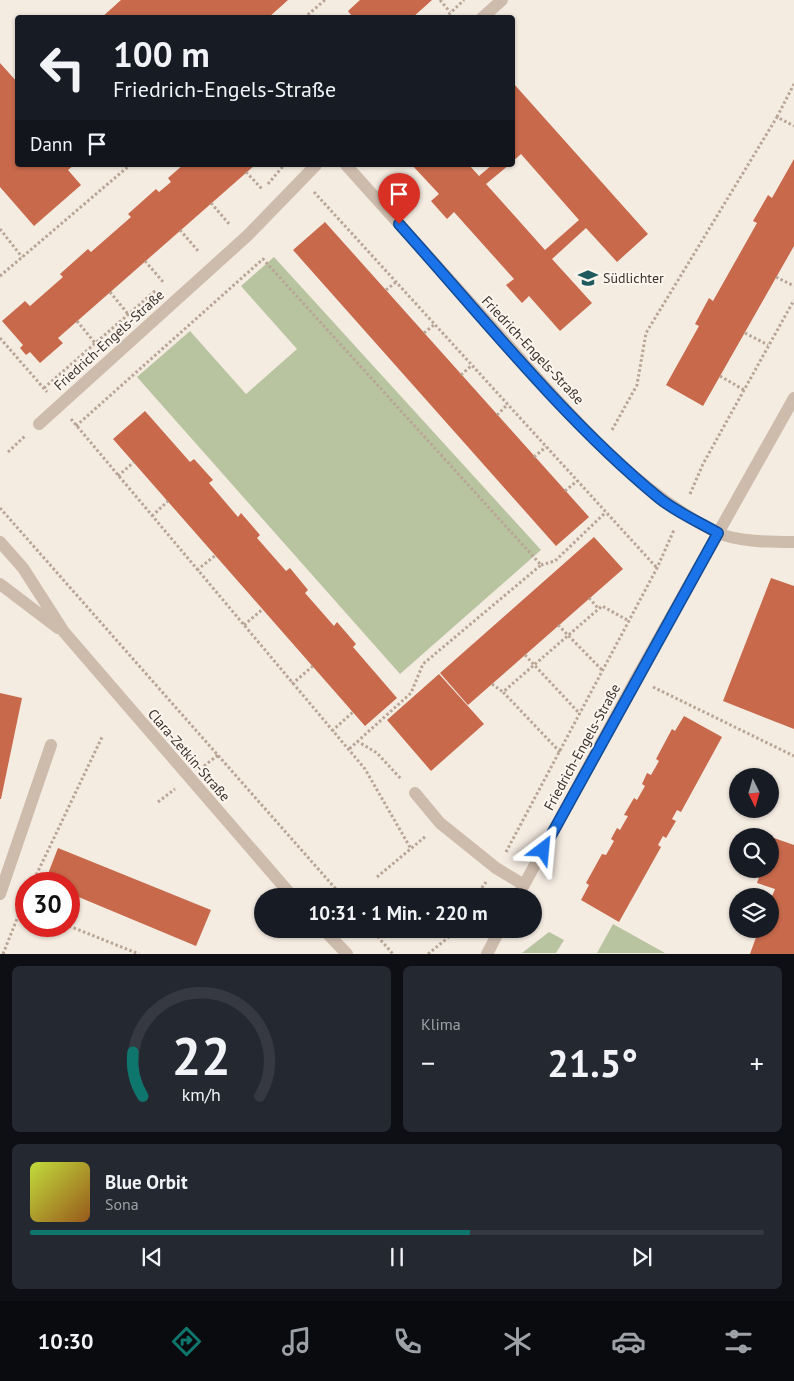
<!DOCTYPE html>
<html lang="de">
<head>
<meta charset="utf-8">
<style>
  :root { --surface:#171b24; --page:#242831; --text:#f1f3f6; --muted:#9ea1a6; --line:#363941; --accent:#0f766e }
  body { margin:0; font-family:"PT Sans",sans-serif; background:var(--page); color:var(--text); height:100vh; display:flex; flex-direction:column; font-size:19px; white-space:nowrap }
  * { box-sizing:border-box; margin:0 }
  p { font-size:16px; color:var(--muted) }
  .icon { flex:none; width:28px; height:28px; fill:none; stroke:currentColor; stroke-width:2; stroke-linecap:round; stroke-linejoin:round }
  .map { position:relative; height:954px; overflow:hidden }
  .panel { display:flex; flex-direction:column; gap:12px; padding:12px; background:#0d0f14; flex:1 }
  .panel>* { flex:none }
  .top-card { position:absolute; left:15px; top:15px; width:500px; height:152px; border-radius:5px; box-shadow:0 1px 4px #0004; background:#171b24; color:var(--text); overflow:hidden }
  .needle { width:32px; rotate:175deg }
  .fabs { position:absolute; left:729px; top:768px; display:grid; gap:10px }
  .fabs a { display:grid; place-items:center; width:50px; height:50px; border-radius:50%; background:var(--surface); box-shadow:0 1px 4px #0004; font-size:25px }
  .speed { position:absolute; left:15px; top:872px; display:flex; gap:10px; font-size:25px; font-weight:700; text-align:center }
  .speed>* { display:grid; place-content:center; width:65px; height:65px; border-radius:50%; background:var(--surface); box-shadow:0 1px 4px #0004; line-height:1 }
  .speed .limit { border:8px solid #d22; background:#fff; color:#111 }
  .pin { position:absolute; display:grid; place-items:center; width:42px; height:42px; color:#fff; margin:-51px -21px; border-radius:50% 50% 50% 0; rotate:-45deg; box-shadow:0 0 5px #0007 }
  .pin .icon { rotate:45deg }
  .me { position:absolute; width:55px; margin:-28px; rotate:29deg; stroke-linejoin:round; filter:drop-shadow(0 0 4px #0008) }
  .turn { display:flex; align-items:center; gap:18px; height:105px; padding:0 15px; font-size:22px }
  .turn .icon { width:65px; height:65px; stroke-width:2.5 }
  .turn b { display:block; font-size:35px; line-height:42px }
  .then { display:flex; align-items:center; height:48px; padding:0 15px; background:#0003; gap:10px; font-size:19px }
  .big { font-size:38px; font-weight:700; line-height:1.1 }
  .panel .tile { flex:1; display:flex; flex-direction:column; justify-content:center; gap:8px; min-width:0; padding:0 18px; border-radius:8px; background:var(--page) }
  .panel .dial { align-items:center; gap:0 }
  .dial svg { height:130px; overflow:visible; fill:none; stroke:var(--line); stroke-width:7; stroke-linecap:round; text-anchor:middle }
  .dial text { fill:var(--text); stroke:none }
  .song { display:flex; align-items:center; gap:15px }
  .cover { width:60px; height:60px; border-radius:8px; background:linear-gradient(135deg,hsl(70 70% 55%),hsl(30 70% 35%)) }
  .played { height:5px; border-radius:2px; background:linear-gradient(90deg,var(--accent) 60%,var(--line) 60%) }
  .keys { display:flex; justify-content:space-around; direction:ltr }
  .heat { display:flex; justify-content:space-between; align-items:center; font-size:28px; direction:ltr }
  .panel .tiles { flex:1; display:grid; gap:12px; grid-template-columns:1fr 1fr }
  .tile:last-child { grid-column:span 2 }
  .trip { position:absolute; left:254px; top:888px; width:288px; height:50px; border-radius:25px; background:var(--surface); box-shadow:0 1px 4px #0004; font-weight:700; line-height:50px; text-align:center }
  .tab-bar { display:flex; height:80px; justify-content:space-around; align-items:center; background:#090b0e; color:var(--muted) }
  .tab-bar .icon { width:35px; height:35px }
  .tab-bar .current { color:var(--accent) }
  .tab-bar b { font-size:22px; color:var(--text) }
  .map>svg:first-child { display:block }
</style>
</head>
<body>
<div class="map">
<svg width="794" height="954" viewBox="0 0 794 954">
  <rect width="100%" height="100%" fill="#f4ebe1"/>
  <path fill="#b8c4a0" d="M274 257 541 550 400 674 137 377 190 331 246 394 297 349 241 286Z
    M613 924 665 953H597Z
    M549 932 564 940 556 953H522Z"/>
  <path fill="#c8694b" d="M121 0H288L268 18H101Z
    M360 0H432L412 18H347L351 15 348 11Z
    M0 63 18 83V165H74L68 170 81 185 34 226 0 187Z
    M514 84 648 234 617 262 586 228 552 259 592 303 560 331 529 296 522 303 506 285 514 279 454 212 447 219 431 201 439 194 412 165H469L479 176 492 165H509L486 184 545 250 579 220 521 154 512 162V85Z
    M794 159V246L703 406 666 385 699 326 695 324 709 298 713 301 757 223 753 221 768 195 772 198Z
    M183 165H255L58 338 63 343 40 363 30 352 26 355 20 348 23 345 2 321 25 301 30 306 63 277 60 274 88 249 91 252 131 217 128 214 156 189 159 192 171 182 168 178Z
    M325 222 589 517 556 546 293 250Z
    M145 411 190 462 194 459 213 480 209 483 238 517 241 513 260 535 257 538 286 571 290 568 308 590 305 593 334 626 337 622 356 644 353 647 397 698 365 726 113 439Z
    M594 537 623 569 468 705 440 673Z
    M771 578 794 586V729L723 701Z
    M439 674 484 724 431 771 387 720Z
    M0 693 22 698 1 799H0Z
    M684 716 722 737 681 812 677 810 672 819 676 821 666 838 663 836 658 845 661 847 619 922 581 900 589 885 586 883 602 854 606 855 614 841 611 839 617 828 620 830 628 816 624 815 634 798 637 800 645 786 642 784 647 773 651 775 659 761 656 759 672 729 675 731Z
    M774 838 794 845V954H750L759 929H770V901L775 889 757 883 762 869H770V849Z
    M58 848 211 910 196 946 69 893V884H44Z"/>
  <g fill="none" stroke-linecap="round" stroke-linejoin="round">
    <path stroke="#b9a596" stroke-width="3" stroke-dasharray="2.5 2.5" stroke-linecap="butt" d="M440 0 450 12
      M304 18 325 0
      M445 18 464 0
      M777 117 794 84
      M246 172 263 190
      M268 184 284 165
      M314 192 657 568
      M211 203 230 225
      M0 229 22 257
      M180 230 199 252
      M145 261 164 283
      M0 276 130 165
      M776 277 794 286
      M386 290 396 282
      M110 292 128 314
      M77 321 95 343
      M424 333 435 324
      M745 333 768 345
      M0 338 47 392
      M461 375 472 365
      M720 376 744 390
      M44 388 155 291
      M497 415 508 404
      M71 419 365 769 411 849
      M76 426 263 259 541 565 423 664 411 693 348 750
      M612 430 637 385 646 333 777 117 794 126
      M8 452 25 436
      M534 457 546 447
      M118 476 134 462
      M565 491 577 481
      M690 494 703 464 794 300
      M0 508 342 896
      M152 516 168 501
      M541 565 555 561 606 512
      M197 570 216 555
      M589 598 598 608
      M244 625 263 609
      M558 625 603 671
      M525 655 580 714
      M292 684 313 666
      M492 684 503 692
      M653 687 794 756
      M332 731 353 712
      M357 741 377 753 402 780
      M560 752 503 692 602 606 629 621
      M204 766 218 755
      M158 802 175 789
      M506 852 657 568 674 530
      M377 877 426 836
      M32 884 102 737
      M476 896 486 882
      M69 926 139 954
      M371 929 393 954
      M3 954 26 896
      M428 954 450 936 455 929"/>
    <path stroke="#cdbbac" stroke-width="12" d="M482 18 502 0
      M346 165C400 225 454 285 508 345 569 414 633 490 716 532 736 542 771 542 794 542
      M39 424 247 236 316 165
      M0 542 23 568 64 632 292 896
      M0 584 58 628
      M415 793 440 823 496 868 524 885
      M0 894 51 745
      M518 896 636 679 794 398
      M323 929 347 954
      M487 954 500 929"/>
  </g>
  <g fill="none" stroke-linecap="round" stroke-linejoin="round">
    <defs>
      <path id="route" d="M399 224C481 315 564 420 659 498 676 512 699 522 718 533L543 850"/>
    </defs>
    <use href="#route" stroke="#114b97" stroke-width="12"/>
    <use href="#route" stroke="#1a73e8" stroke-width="9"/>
  </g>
  <defs>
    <symbol id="school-bare" viewBox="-9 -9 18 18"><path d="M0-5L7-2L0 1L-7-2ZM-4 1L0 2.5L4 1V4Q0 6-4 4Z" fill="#1f5a5e" stroke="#fbf5ee" stroke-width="2.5" paint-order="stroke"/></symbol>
  </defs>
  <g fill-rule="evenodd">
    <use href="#school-bare" x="574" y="264" width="28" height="28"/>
  </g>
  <g text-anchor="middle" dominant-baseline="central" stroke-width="4" stroke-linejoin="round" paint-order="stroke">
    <g font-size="14" fill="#3b302b" stroke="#fbf5ee" text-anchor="start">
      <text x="603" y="278">Südlichter</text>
    </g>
    <g font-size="14" fill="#3b302b" stroke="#fbf5ee">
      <text transform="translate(109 340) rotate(-42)">Friedrich-Engels-Straße</text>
      <text transform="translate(533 350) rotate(47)">Friedrich-Engels-Straße</text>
      <text transform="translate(582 747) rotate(-61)">Friedrich-Engels-Straße</text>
      <text transform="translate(189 755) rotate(49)">Clara-Zetkin-Straße</text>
    </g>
  </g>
</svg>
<div class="fabs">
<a><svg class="needle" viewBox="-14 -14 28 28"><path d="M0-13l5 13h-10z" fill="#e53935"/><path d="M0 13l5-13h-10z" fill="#9ea1a6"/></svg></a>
<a><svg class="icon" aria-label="search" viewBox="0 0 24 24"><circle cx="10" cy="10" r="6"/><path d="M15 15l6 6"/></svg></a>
<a><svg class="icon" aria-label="layers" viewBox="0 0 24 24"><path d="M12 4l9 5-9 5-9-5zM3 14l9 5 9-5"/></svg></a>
</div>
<div class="speed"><div class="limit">30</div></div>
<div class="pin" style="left:399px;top:224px;background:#d93025"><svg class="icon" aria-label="arrive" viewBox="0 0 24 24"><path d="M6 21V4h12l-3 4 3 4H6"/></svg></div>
<svg class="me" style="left:543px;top:850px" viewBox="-20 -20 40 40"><path d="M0-17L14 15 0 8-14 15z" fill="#1a73e8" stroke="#fff" stroke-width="4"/></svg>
<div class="trip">10:31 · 1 Min. · 220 m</div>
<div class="top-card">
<div class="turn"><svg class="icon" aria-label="left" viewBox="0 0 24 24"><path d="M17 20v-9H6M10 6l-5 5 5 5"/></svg><div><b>100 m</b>Friedrich-Engels-Straße</div></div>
<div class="then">Dann<svg class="icon" aria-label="arrive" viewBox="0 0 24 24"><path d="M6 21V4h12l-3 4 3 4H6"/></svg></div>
</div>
</div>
<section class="panel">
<div class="tiles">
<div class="tile dial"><svg viewBox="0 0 100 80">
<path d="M14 69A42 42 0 1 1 86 69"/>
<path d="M14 69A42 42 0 0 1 8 42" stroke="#0f766e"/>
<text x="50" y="56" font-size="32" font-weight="700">22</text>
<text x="50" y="72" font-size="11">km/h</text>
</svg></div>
<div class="tile"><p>Klima</p>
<div class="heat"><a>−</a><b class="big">21.5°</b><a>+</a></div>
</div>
<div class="tile">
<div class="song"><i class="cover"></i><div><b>Blue Orbit</b><p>Sona</p></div></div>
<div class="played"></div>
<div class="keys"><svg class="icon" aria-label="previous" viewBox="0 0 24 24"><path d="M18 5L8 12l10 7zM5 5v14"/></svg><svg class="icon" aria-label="pause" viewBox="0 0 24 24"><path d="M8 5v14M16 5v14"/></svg><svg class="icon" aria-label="next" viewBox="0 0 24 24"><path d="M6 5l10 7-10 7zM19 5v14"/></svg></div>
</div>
</div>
</section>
<nav class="tab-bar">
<b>10:30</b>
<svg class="icon current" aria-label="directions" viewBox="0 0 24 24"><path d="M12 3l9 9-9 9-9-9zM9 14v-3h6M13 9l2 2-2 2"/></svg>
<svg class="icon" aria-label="music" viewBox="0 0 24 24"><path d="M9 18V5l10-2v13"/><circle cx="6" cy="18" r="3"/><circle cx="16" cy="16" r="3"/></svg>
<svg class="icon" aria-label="phone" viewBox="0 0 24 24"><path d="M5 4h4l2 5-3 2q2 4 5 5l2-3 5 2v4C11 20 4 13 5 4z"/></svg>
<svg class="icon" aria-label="climate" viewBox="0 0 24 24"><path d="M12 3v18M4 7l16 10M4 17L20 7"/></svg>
<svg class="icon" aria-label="car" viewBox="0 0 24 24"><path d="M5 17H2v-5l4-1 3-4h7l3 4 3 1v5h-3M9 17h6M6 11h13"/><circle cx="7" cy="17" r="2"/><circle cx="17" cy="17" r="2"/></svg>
<svg class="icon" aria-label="filters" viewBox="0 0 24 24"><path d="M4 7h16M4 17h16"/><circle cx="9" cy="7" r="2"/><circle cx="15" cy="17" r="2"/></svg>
</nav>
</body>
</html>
